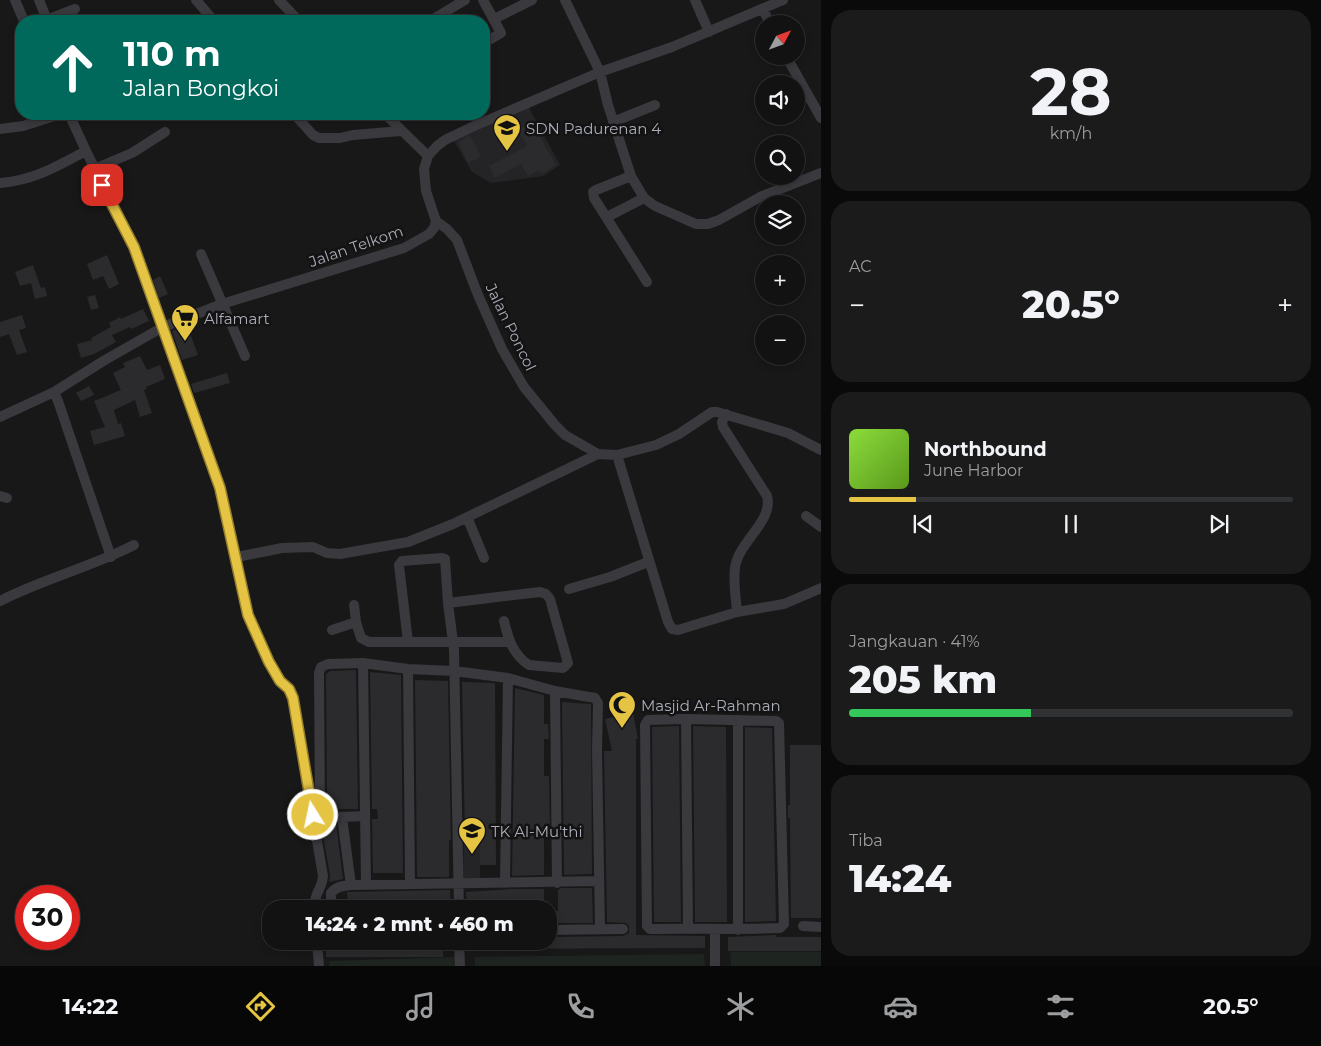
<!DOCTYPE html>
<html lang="id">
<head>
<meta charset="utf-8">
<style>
  :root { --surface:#121213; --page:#1b1b1c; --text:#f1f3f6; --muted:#9c9ea0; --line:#313233; --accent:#e5c444 }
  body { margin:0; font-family:Montserrat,sans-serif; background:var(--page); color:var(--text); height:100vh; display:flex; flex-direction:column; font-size:19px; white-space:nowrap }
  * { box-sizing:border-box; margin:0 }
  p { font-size:16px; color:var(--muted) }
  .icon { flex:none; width:28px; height:28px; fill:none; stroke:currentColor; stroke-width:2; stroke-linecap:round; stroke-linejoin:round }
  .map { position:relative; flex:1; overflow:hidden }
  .details { display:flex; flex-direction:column; gap:10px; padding:10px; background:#0a0a0a; width:500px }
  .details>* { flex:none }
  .guide { position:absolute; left:15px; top:15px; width:475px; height:105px; border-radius:20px; box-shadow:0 2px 8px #0003,0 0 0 1px var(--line); background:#00695c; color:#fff; overflow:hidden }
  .needle { width:32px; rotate:49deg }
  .controls { position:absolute; left:755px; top:15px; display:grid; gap:10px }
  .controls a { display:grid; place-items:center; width:50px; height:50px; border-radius:50%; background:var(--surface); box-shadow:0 2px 8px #0003,0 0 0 1px var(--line); font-size:25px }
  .speed { position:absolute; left:15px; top:885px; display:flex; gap:10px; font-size:25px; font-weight:700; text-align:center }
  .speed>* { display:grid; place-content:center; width:65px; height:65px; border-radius:50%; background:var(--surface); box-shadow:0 2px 8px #0003,0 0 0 1px var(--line); line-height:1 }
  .speed .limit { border:8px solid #d22; background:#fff; color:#111 }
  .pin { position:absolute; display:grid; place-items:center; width:42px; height:42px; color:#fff; margin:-21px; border-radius:10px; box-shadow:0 2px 8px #0006 }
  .me { position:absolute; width:55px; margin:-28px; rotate:350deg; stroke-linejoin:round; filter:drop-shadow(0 0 4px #0008) }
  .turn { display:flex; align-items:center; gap:18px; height:105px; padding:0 25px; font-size:22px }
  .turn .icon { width:65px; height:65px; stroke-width:2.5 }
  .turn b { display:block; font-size:35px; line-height:42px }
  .big { font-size:38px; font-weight:800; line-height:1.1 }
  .details .tile { flex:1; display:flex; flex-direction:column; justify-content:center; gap:8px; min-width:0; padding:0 18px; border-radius:20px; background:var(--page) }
  .details .dial { align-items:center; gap:0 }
  .dial b { font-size:65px; line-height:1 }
  .song { display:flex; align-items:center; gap:15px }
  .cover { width:60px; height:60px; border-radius:8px; background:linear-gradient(135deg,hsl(90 70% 55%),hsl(90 70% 35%)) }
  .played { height:5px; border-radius:2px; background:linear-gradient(90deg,var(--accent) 15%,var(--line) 15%) }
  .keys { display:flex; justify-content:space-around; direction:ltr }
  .heat { display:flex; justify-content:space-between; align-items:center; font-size:28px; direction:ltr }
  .charge { height:8px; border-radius:4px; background:linear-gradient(90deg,#34c759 41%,var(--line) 0) }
  .trip { position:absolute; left:262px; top:900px; width:295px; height:50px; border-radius:20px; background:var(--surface); box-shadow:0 2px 8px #0003,0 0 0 1px var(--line); font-weight:800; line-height:50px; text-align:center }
  .menu { display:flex; height:80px; justify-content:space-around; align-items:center; background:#070708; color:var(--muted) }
  .menu .icon { width:35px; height:35px }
  .menu .selected { color:var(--accent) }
  .menu b { font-size:22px; color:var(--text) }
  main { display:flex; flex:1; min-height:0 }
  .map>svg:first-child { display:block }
</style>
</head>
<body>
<main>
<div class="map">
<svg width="821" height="966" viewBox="0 0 821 966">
  <rect width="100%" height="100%" fill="#181819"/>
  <path fill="#242426" d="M528 106 560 165 544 176 491 183 472 172 453 139Z
    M464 840H480V882H463Z"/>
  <path fill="#1e2420" d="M730 952H821V966H731Z
    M704 954 705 966H475V957Z
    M455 957V966H329V961Z"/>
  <path fill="#2b2b2d" d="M531 121 556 165 542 174 539 170 528 176 521 164 495 178 489 166 527 146 517 129Z
    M470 135 481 157 468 163 458 142Z
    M107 255 119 284 109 289 103 276 93 280 87 264Z
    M33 265 41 288 45 287 47 296 35 299 31 283 20 286 15 272Z
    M160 276 168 294 159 298 153 280Z
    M95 295 99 308 91 310 87 297Z
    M143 309 149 321 131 329 130 327 112 335 116 342 94 354 81 358 77 344 92 340 91 338 111 327 109 323 120 317 121 319Z
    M22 315 26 328 19 330 27 352 17 355 9 334 0 337V322Z
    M187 325 198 355 182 360 172 331Z
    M140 356 147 370 160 365 165 379 146 387 147 389 144 390 152 413 140 417 135 400 114 410 118 424 121 423 125 436 94 445 90 431 105 427 94 401 121 390 113 373 125 367 123 363Z
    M227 373 230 383 194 393 191 384Z
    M89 386 94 395 81 401 76 393Z
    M356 670 358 809H327L326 674 330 671Z
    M370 672 401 675 403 873H373L372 819H378L377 809H372Z
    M415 680 448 681 451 840H449V877H417Z
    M462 682 495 683 496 865H480V841L465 840Z
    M515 688 544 695V724H548L549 739H544V776H549L550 830H544V875L512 876Z
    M562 702 591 704 592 874 564 875Z
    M633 713 638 739H636V935L705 936V948L469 949V941H549V937L623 936 629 933V926L626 923 607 922 604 751H612L605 719Z
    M679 726 681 922H654L652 727Z
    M693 726 726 727 727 922H695Z
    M745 727 772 728 776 921 745 922Z
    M790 745H821V918H791L790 818H788V805H790Z
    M331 823H336L343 879 329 882 330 875 321 824Z
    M561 888H592L593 923H549V911H558V890Z
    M512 889H544V909H467L466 892Z
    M450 890 451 909H348L347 892Z
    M776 935V937H821V951H728V937Z
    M326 943H443V957H326Z"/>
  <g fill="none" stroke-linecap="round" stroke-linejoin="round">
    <path stroke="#39393e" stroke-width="10" d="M15 0 24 21
      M39 0 47 20
      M196 0 214 21
      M279 0 299 21
      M483 0 501 33 484 43
      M565 0 600 72 608 105 631 176 644 198 655 206 696 224H708L719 220 760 197 821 173
      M695 0 709 32
      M763 9 770 24
      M494 19 532 0
      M44 21 75 9
      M387 21H388
      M430 21 465 0
      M786 56 821 118
      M69 114 86 151 134 247 220 488 248 615 269 662 280 681 289 689 293 698 323 876C322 890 314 892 314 909
      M294 114 313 135 319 138H340L353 135 401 131
      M385 114 428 156
      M613 122 655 105
      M0 129 23 126 61 114
      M94 169 132 153 165 132
      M631 176 596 190 593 192 594 198 647 282
      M0 183C34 180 56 167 86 151
      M607 217 644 198
      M436 221 447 229 457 240 478 295 502 349 524 387 555 425 565 435 598 454 617 455 656 445 679 434 712 412H717L788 433 821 450
      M201 254 245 356
      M54 392 58 401 111 557
      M726 414 722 422 723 427 767 496C774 521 738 542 735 568 733 582 736 598 737 612
      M0 417 54 392 105 360 163 327 222 304 404 248 429 234 434 228 436 221 426 191 424 169 428 156 437 146 445 140 472 127 600 72 672 47 783 0
      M617 455 668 622 672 629 678 630 737 612 784 604 821 588
      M0 496 7 498
      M806 516 821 527
      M467 517 484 558
      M237 557 282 548 313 547 327 553 340 554 408 542 453 524 598 454
      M569 589 610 577 648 562
      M0 601C43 579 91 567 134 545
      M448 603 540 592 546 594 550 599 568 663 563 668 529 665C513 655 508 638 504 621
      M354 605 356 622 361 638 369 642H509
      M332 630 356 622
      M408 642 399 565 402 561 442 558 445 559 448 603 454 650 459 909
      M363 663 366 884
      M408 669 410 883
      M555 691 557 883
      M686 719 776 721 779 723 784 924 780 928C737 930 693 928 650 929L647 926 645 725 648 720Z
      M686 719 688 928
      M365 816 342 817 322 815 320 811 319 673 321 667 328 664 363 663 408 669 454 671 508 678 555 691 595 698 598 703 597 750 600 929
      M342 817 351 885
      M505 883 508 678
      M331 909V893C337 886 343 886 351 885L599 881
      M803 926 821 927
      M715 929V966
      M549 930 623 929
      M738 930V720
      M317 941 319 966
      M459 941 460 966"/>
  </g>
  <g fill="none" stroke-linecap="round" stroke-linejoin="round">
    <defs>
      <path id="route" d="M102 185 134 247 220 488 248 615 269 662 280 681 289 689 293 698 313 815"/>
    </defs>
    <use href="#route" stroke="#957f2c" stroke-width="12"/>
    <use href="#route" stroke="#e5c444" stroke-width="9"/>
  </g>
  <defs>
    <symbol id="school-pin" viewBox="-11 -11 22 30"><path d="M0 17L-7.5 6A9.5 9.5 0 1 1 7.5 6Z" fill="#e5c444" stroke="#131314"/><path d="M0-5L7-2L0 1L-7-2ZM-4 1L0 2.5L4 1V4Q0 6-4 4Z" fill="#111"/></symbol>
    <symbol id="supermarket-pin" viewBox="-11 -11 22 30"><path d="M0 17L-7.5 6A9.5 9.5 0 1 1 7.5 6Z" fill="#e5c444" stroke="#131314"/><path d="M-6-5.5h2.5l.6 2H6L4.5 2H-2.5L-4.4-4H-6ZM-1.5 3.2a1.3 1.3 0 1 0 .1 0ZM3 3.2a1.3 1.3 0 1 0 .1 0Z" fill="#111"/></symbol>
    <symbol id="mosque-pin" viewBox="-11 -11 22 30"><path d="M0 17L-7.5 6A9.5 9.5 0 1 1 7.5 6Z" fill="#e5c444" stroke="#131314"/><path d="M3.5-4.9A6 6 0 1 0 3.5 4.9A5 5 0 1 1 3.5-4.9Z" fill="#111"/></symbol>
  </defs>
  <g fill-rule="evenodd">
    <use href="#school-pin" x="491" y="112" width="32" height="43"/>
    <use href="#supermarket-pin" x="169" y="302" width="32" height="43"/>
    <use href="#mosque-pin" x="606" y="689" width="32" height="43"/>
    <use href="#school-pin" x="456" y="815" width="32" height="43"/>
  </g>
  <g text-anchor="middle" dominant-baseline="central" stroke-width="5" stroke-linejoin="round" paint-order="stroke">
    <g font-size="15" fill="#abadb8" stroke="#131314" text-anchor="start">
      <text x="526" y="128">SDN Padurenan 4</text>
      <text x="204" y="318">Alfamart</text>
      <text x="641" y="705">Masjid Ar-Rahman</text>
      <text x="491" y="831">TK Al-Mu'thi</text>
    </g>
    <g font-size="15" fill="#abadb8" stroke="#131314">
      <text transform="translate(356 246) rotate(-19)">Jalan Telkom</text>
      <text transform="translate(511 327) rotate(64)">Jalan Poncol</text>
    </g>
  </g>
</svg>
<div class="controls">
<a><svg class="needle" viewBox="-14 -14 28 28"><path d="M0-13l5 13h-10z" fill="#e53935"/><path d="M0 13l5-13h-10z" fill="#9c9ea0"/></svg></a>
<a><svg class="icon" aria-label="sound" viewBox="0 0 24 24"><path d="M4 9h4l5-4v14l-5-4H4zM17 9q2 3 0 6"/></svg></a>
<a><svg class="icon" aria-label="search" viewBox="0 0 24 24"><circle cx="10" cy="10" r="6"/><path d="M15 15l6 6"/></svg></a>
<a><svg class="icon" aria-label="layers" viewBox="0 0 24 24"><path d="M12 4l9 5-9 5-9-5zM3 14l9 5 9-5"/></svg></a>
<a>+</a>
<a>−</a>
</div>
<div class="speed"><div class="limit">30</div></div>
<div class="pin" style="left:102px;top:185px;background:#d93025"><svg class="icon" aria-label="arrive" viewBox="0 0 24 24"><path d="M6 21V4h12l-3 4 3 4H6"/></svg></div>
<svg class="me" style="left:313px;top:815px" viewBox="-20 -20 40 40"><circle r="17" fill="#e5c444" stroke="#fff" stroke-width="3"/><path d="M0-11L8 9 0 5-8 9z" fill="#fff"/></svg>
<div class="trip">14:24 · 2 mnt · 460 m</div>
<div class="guide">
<div class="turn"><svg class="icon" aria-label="ahead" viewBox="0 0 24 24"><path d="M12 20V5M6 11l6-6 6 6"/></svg><div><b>110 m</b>Jalan Bongkoi</div></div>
</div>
</div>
<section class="details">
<div class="tile dial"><b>28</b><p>km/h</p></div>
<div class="tile"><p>AC</p>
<div class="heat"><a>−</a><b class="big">20.5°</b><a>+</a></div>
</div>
<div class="tile">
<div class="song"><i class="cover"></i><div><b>Northbound</b><p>June Harbor</p></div></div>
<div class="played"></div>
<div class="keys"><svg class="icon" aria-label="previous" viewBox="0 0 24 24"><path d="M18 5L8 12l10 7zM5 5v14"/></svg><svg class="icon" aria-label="pause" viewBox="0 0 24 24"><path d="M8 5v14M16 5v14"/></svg><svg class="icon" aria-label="next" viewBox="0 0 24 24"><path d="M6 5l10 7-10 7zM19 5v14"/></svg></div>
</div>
<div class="tile"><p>Jangkauan · 41%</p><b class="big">205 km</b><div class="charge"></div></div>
<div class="tile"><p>Tiba</p><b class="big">14:24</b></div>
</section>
</main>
<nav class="menu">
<b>14:22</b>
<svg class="icon selected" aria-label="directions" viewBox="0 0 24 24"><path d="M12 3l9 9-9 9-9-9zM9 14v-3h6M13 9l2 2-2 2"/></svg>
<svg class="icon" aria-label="music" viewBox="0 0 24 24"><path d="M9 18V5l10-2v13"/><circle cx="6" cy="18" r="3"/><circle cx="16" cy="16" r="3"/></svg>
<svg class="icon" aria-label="phone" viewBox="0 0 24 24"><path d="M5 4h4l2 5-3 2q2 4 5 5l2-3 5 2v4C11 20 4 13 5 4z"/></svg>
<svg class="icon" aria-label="climate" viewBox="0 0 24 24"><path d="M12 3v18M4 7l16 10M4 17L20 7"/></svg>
<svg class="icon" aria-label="car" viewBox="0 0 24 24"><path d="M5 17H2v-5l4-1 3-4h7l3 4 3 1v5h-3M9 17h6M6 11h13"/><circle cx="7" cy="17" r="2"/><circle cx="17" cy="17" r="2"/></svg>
<svg class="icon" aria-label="filters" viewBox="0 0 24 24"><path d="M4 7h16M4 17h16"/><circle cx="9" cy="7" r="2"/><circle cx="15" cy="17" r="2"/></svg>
<b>20.5°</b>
</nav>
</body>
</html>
